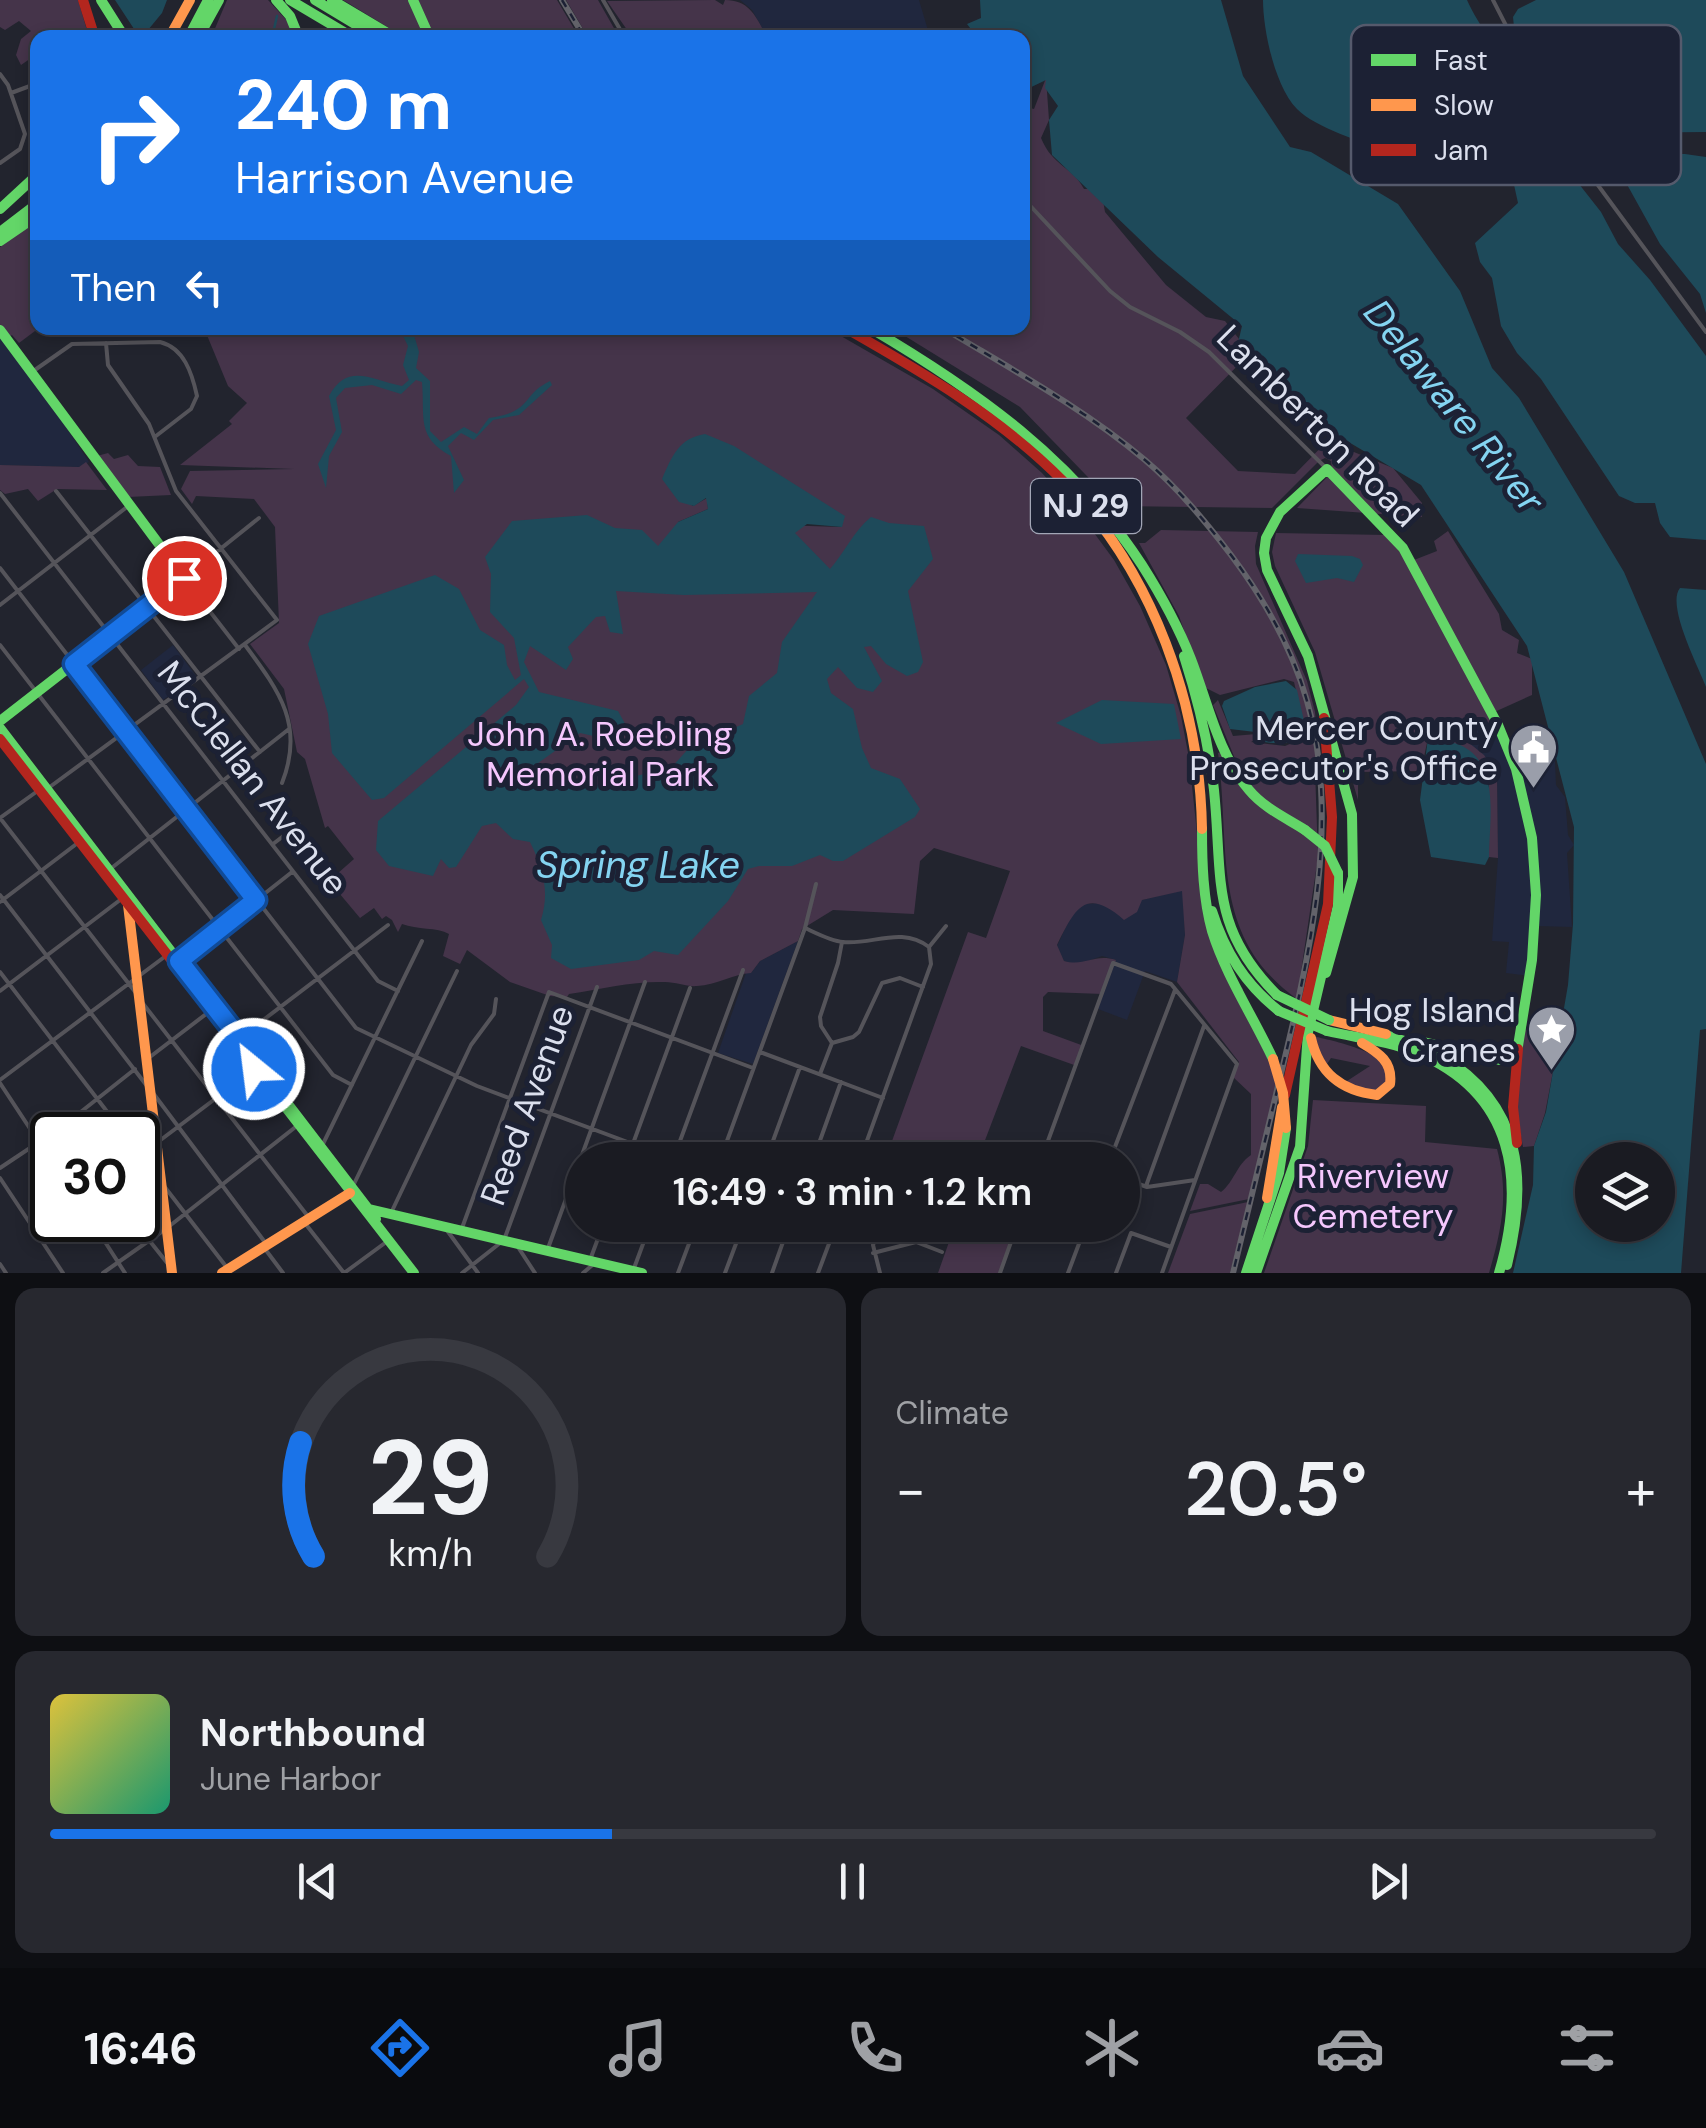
<!DOCTYPE html>
<html lang="en">
<head>
<meta charset="utf-8">
<style>
  :root { --surface:#1a1b22; --page:#27282f; --text:#f1f3f6; --muted:#9fa1a5; --line:#383940; --accent:#1a73e8 }
  body { margin:0; font-family:"DM Sans",sans-serif; background:var(--page); color:var(--text); height:100vh; display:flex; flex-direction:column; font-size:38px; white-space:nowrap }
  * { box-sizing:border-box; margin:0 }
  p { font-size:32px; color:var(--muted) }
  .icon { flex:none; width:55px; height:55px; fill:none; stroke:currentColor; stroke-width:2; stroke-linecap:round; stroke-linejoin:round }
  .map { position:relative; height:1273px; overflow:hidden }
  .details { display:flex; flex-direction:column; gap:15px; padding:15px; background:#0e0f13; flex:1 }
  .details>* { flex:none }
  .guide { position:absolute; left:30px; top:30px; width:1000px; height:305px; border-radius:20px; box-shadow:0 5px 15px #0003,0 0 0 2px var(--line); background:#1a73e8; color:#fff; overflow:hidden }
  .tools { position:absolute; left:1575px; top:1142px; display:grid; gap:20px }
  .tools a { display:grid; place-items:center; width:100px; height:100px; border-radius:50%; background:var(--surface); box-shadow:0 5px 15px #0003,0 0 0 2px var(--line); font-size:50px }
  .speed { position:absolute; left:30px; top:1112px; display:flex; gap:20px; font-size:50px; font-weight:700; text-align:center }
  .speed>* { display:grid; place-content:center; width:130px; height:130px; border-radius:50%; background:var(--surface); box-shadow:0 5px 15px #0003,0 0 0 2px var(--line); line-height:1 }
  .speed .limit { border:5px solid #111; border-radius:15px; background:#fff; color:#111 }
  .pin { position:absolute; display:grid; place-items:center; width:85px; height:85px; color:#fff; margin:-42px; border:5px solid #fff; border-radius:50%; box-shadow:0 2px 10px #0007 }
  .me { position:absolute; width:110px; margin:-55px; rotate:331deg; stroke-linejoin:round; filter:drop-shadow(0 0 8px #0008) }
  .turn { display:flex; align-items:center; gap:35px; height:210px; padding:0 40px; font-size:45px }
  .turn .icon { width:130px; height:130px; stroke-width:2.5 }
  .turn b { display:block; font-size:70px; line-height:85px }
  .then { display:flex; align-items:center; height:95px; padding:0 40px; background:#0003; gap:20px; font-size:38px }
  .big { font-size:75px; font-weight:600; line-height:1.1 }
  .details .tile { flex:1; display:flex; flex-direction:column; justify-content:center; gap:15px; min-width:0; padding:0 35px; border-radius:20px; background:var(--page) }
  .details .dial { align-items:center; gap:0 }
  .dial svg { height:260px; overflow:visible; fill:none; stroke:var(--line); stroke-width:7; stroke-linecap:round; text-anchor:middle }
  .dial text { fill:var(--text); stroke:none }
  .song { display:flex; align-items:center; gap:30px }
  .cover { width:120px; height:120px; border-radius:15px; background:linear-gradient(135deg,hsl(50 70% 55%),hsl(160 70% 35%)) }
  .played { height:10px; border-radius:5px; background:linear-gradient(90deg,var(--accent) 35%,var(--line) 35%) }
  .keys { display:flex; justify-content:space-around; direction:ltr }
  .heat { display:flex; justify-content:space-between; align-items:center; font-size:55px; direction:ltr }
  .details .tiles { flex:1; display:grid; gap:15px; grid-template-columns:1fr 1fr }
  .tile:last-child { grid-column:span 2 }
  .trip { position:absolute; left:565px; top:1142px; width:575px; height:100px; border-radius:50px; background:var(--surface); box-shadow:0 5px 15px #0003,0 0 0 2px var(--line); font-weight:600; line-height:100px; text-align:center }
  .dock { display:flex; height:160px; justify-content:space-around; align-items:center; background:#0a0b0e; color:var(--muted) }
  .dock .icon { width:70px; height:70px }
  .dock .selected { color:var(--accent) }
  .dock b { font-size:45px; color:var(--text) }
  .map>svg:first-child { display:block }
</style>
</head>
<body>
<div class="map">
<svg width="1706" height="1273" viewBox="0 0 1706 1273">
  <rect width="100%" height="100%" fill="#22242e"/>
  <path fill="#20273e" d="M740 0H919L930 37H767L752 10Z
    M0 336 51 404 89 462 79 467 0 465Z
    M173 645 196 676 163 700 141 670Z
    M1494 723 1515 771 1555 761 1556 785 1565 797 1568 835 1574 845 1567 853 1572 927 1537 926 1529 976 1506 973 1509 942 1492 941 1498 858 1497 774 1452 729Z
    M1183 890 1185 935 1177 982 1145 971 1127 1020 1098 1009 1116 960 1102 956 1077 965 1064 961 1057 946 1074 909 1085 904 1142 900Z
    M798 941 753 1064 718 1053 746 973H751L760 961Z"/>
  <path fill="#45344a" fill-rule="evenodd" d="M0 0H78L89 37 38 38 37 54 21 65 16 55 21 39 31 31 19 21 5 30 0 27Z
    M227 0H268L290 24 295 38H211Z
    M343 0H557L579 37H404Z
    M566 0H598L619 37H588Z
    M715 0 723 5 725 0C750 0 756 17 767 37H632L607 1Z
    M1046 78 1049 120 1041 138C1053 167 1071 165 1084 189H1101L1105 212 1166 285 1206 317 1225 321 1239 339 1253 338 1251 352 1186 418 1238 471 1295 474 1335 433 1346 436 1349 450 1393 468 1422 503V517L1297 508 1332 472 1331 461 1325 458 1319 461 1272 508 1116 506 1020 407 892 328H1022L1023 106 1034 109Z
    M37 219 39 328 19 343 12 335 8 337 0 326V247Z
    M204 328H827L933 389 999 435 1042 473 1086 522 1114 560 1140 606 1166 665 1181 716 1189 758 1205 908 1232 975 1243 989 1240 997 1277 1080 1249 1199 1190 1211 1200 1184H1208L1221 1192C1235 1181 1236 1165 1251 1155V1094L1233 1077 1239 1062 1177 982 1185 935 1182 891 1142 900 1137 912 1124 920C1085 886 1075 909 1057 945L1064 961C1085 967 1094 953 1116 960L1103 994 1048 992 1043 997V1031L1084 1046 1077 1066 1021 1046 979 1156 989 1160H942L892 1141 968 932 986 938 1010 871 934 848 920 861 914 914 833 910 802 929 798 941 760 961 751 973C734 974 716 985 697 986 687 987 676 982 665 982 633 981 601 989 569 994L567 997 550 996 510 982 467 950 460 964 443 956 449 934C437 927 417 930 402 924L398 932 392 920 386 916 382 919 374 908 360 918 329 881 354 859 328 826 325 828 305 759 297 752 284 689 250 644 279 623 275 527 254 499 196 496 192 504 181 489 190 471 294 469 180 465 232 424 229 421 247 403 228 386ZM673 493 844 516 841 527 678 522 708 509 707 498 693 506Z
    M108 453 114 459 128 455 138 466 160 467 171 495 128 497 97 456Z
    M86 462 107 490 57 489 38 501 28 489 5 494 0 490V465L79 467Z
    M1161 530 1258 532 1255 546 1256 564 1307 681 1315 712 1320 768 1315 769 1318 857 1297 999C1209 936 1231 849 1218 753L1221 752 1247 788 1213 705 1218 700 1233 736 1268 733 1251 742 1285 746 1307 737 1294 682 1284 679 1220 695 1204 687 1179 616 1139 543H1145Z
    M1448 531 1499 614 1502 630 1519 640 1517 653 1532 659V695L1490 714 1494 723 1453 730 1484 755 1497 774 1498 858 1489 857V779L1428 738 1421 771 1358 772V800L1315 652 1275 566 1272 552 1276 533 1386 535 1414 560 1437 551 1434 541Z
    M1523 1029 1560 1035 1545 1113 1534 1146 1523 1147 1516 1108Z
    M1313 1036C1336 1042 1411 1055 1381 1091 1359 1094 1346 1086 1329 1073L1347 1081 1370 1066 1331 1058 1325 1067Z
    M1313 1100 1426 1106 1425 1142 1497 1149C1509 1194 1502 1229 1489 1273H1264L1308 1146Z
    M1248 1202 1230 1273H1168L1190 1214Z
    M955 1225H1018L1001 1273H938Z"/>
  <path fill="#1e4a5a" fill-rule="evenodd" d="M115 0H167L162 13 143 36 138 35Z
    M980 0H1221L1243 76 1290 147 1311 152 1398 204 1460 291 1492 368 1519 398 1624 572 1706 764V1029L1700 1030 1681 1273H1513L1533 1185 1534 1146 1546 1112 1568 985 1573 924 1574 827 1527 646 1421 485 1325 428 1237 347 1242 326 1158 257 1052 155 1049 120 1058 106 1045 88 1046 80 1023 91 1022 38 977 37 967 24 981 18ZM1592 1160H1658V1225H1592Z
    M1263 0H1467C1482 34 1506 50 1494 90L1516 95 1525 107 1528 125 1514 135 1501 129 1487 134 1474 122 1410 133 1397 150 1388 151C1362 142 1316 128 1297 109 1275 87 1263 30 1263 0Z
    M1536 0H1706V132L1603 133 1577 129 1564 108 1552 98 1527 45 1514 27 1513 17 1518 9Z
    M1618 154H1685L1706 157V313L1700 294 1660 244 1614 161Z
    M1539 160 1568 170 1601 212 1618 244 1650 280 1706 356V540L1670 537 1660 523 1655 503H1635L1619 496 1541 379 1517 353 1501 326 1492 278 1480 262 1475 243 1518 203 1511 171 1528 167Z
    M399 328H412L419 352 416 368 430 381V431L441 442 464 427 477 434 489 418C533 412 521 395 550 381L552 385 519 415 493 420 474 440 461 433 448 446 464 480 454 493 451 456C416 437 425 418 422 382L416 380 401 394 372 385 345 388 336 398 342 432 329 456 326 488 318 464 336 430 329 396C348 362 370 380 402 386L409 380 403 365 408 346Z
    M705 434 734 446 845 516 842 527 807 524 795 533 830 569C845 552 853 532 871 517L889 523 924 526 933 559 908 591 923 662 918 672 907 676 886 664 871 646 864 647 882 681 873 692 857 688 838 667 827 679 831 693 853 709 862 748 871 768 900 779 920 809 915 817 843 861H833L820 855 792 866H759L748 869 728 901 678 955 654 951 639 960 571 969 551 958 552 945 541 920C550 891 543 869 530 842L513 839 496 823 482 826 456 867 449 868 441 859 433 876 389 866 376 850 378 821 516 705 529 687 524 679 384 798 372 800 332 753 328 714 308 644 319 616 435 575 459 589 480 630 504 645 507 665 515 680 521 675 514 638 490 612 491 574 485 557 512 521 587 515 615 528 642 530 658 546 678 522 708 509 706 498 694 506 679 502 662 479C672 456 679 438 705 434ZM616 591 684 595 817 592 782 642 777 673 749 696 743 724 689 748 671 768 596 785H572L527 771 580 733 616 741 628 729 618 711 539 692 524 662 530 646 566 670 573 659 568 647 596 617 605 616 610 632 623 634Z
    M1298 554 1352 556 1360 559 1363 565 1354 582 1337 578 1306 583 1295 561Z
    M1680 588 1706 590V687C1698 666 1666 605 1680 588Z
    M1286 681 1297 690 1307 734C1292 745 1273 745 1256 740H1273L1272 734 1230 729 1222 706 1224 701 1255 687Z
    M1102 700 1174 704 1181 739 1101 744 1056 723Z
    M1428 738C1438 740 1451 741 1460 745 1501 763 1489 821 1489 857L1485 865 1431 857 1420 800Z"/>
  <g fill="none" stroke-linecap="round" stroke-linejoin="round">
    <path stroke="#1e4a5a" stroke-width="2.5" d="M272 38 277 16"/>
    <path stroke="#55545a" stroke-width="4" d="M603 0 625 38
      M1493 0 1564 139 1706 332
      M0 74 8 85 25 134 20 149 0 163
      M11 93 38 83
      M1022 197 1110 291 1130 307 1180 332 1209 352 1327 469
      M32 372 72 344 160 342C184 348 192 373 197 396L191 409 156 436
      M56 491 260 752
      M0 493 378 981 398 991
      M0 568 356 1028 477 1086 676 1160
      M0 605 127 507
      M0 645 333 1075 352 1085
      M245 645C279 691 305 725 282 783
      M239 649 184 578 259 518
      M47 789 277 620 176 491 149 424 108 365 106 343
      M0 818 136 993
      M0 818 39 790
      M273 844 299 824
      M109 870 289 729
      M0 895 147 1086
      M0 902 79 842
      M805 928C816 933 831 941 843 942 873 945 901 926 929 947
      M929 947 946 926
      M178 962 292 872
      M0 972 125 1135
      M0 991 124 897
      M141 1001 310 1219
      M237 1040 388 925
      M832 1043 853 1037 859 1032 882 983 900 978 923 987
      M832 1043 821 1026 820 1017 838 963 842 942
      M760 1052 883 1098
      M146 1060 210 1011
      M820 1074 832 1043
      M0 1080 167 955
      M0 1083 52 1162
      M153 1093 267 1245
      M322 1146 422 941
      M138 1151 159 1178
      M1044 1151 1072 1160
      M138 1157 256 1068
      M627 1160 690 988
      M673 1160 743 970
      M720 1160 805 928 816 884
      M766 1160 800 1067
      M813 1160 841 1082
      M860 1160 931 964 929 947
      M1041 1160 1113 963 1171 984 1237 1064 1162 1273
      M1110 1160 1175 990
      M0 1168 63 1126 135 1069
      M0 1178 63 1273
      M1122 1178 1147 1187 1195 1180
      M164 1186 228 1269
      M353 1186 457 971
      M1146 1186 1204 1026
      M391 1213 471 1045 494 1014 496 999
      M91 1220 125 1273
      M133 1220 168 1264
      M304 1222 344 1273
      M852 1225 875 1234
      M880 1225 873 1245 880 1273
      M462 1228 549 992 753 1068
      M446 1229 478 1273
      M516 1244 535 1273
      M265 1249 283 1273
      M547 1251 645 982
      M873 1253 916 1242 942 1252
      M590 1260 603 1225
      M0 1264 6 1273
      M633 1271 650 1225
      M103 1273 167 1228 298 1125
      M344 1273 389 1240
      M462 1273 504 1240 597 987
      M583 1273 596 1262
      M678 1273 696 1225
      M725 1273 743 1225
      M772 1273 789 1225
      M818 1273 836 1225
      M1000 1273 1017 1225
      M1068 1273 1086 1225
      M1116 1273 1131 1233 1171 1247"/>
    <path stroke="#63d668" stroke-width="10" d="M101 0 125 38
      M276 0 290 16 299 38
      M290 0 354 38
      M315 0 378 38
      M332 0 396 38
      M413 0 430 38
      M188 38 208 0
      M198 38 219 0
      M0 209 38 174
      M0 232 38 203
      M0 241 38 215
      M870 328C977 391 1073 459 1142 565 1161 595 1178 626 1191 659 1208 703 1218 754 1249 790 1264 808 1286 818 1305 830
      M0 330 184 578 0 721
      M1184 656C1198 700 1209 745 1214 790 1223 878 1209 927 1277 995
      M0 728 376 1219
      M1202 829C1202 863 1203 898 1212 931 1226 976 1253 1016 1273 1059
      M1212 911C1225 952 1245 984 1279 1011
      M1326 973 1353 877 1352 814 1308 656 1267 570 1264 553 1266 538 1280 512 1327 469 1403 548 1498 725 1516 769 1532 838 1536 895 1532 960 1518 1046
      M1327 1031C1357 1038 1389 1041 1417 1053 1515 1094 1526 1181 1499 1273
      M1383 1034C1402 1041 1423 1045 1441 1056 1523 1105 1528 1180 1507 1265
      M1411 1039 1499 1060 1509 1059 1518 1046
      M256 1069 414 1273
      M369 1209 642 1273
      M1246 1273 1279 1173 1286 1128
      M1256 1273 1300 1147 1308 1032 1338 905V873"/>
    <path stroke="#ff974d" stroke-width="10" d="M169 38 190 0
      M1064 482C1153 572 1200 705 1202 829
      M128 905 172 1273
      M1329 1020 1386 1034
      M1311 1038C1319 1073 1341 1091 1377 1095L1390 1084C1393 1062 1379 1053 1362 1043
      M1267 1198 1282 1107
      M222 1273 350 1193"/>
    <path stroke="#b3261e" stroke-width="10" d="M83 0 95 38
      M845 328C924 373 1000 417 1064 482
      M0 739 256 1069
      M1285 1095 1328 904 1332 817 1324 718
      M1517 1143 1513 1107 1518 1049"/>
    <defs>
      <path id="rail" d="M562 0 585 38
        M943 328C1011 369 1083 408 1145 460 1178 488 1205 521 1231 555 1264 599 1292 647 1307 701 1342 823 1308 962 1279 1082 1264 1146 1248 1209 1233 1273"/>
    </defs>
    <use href="#rail" stroke="#63636a" stroke-width="6"/>
    <use href="#rail" stroke="#1c2134" stroke-width="2.5" stroke-dasharray="8" stroke-linecap="butt"/>
    <path stroke="#63d668" stroke-width="10" d="M1305 830 1325 846 1338 873
      M1277 995 1329 1020
      M1279 1011 1327 1031"/>
    <path stroke="#ff974d" stroke-width="10" d="M1273 1059 1283 1093 1286 1128"/>
  </g>
  <g fill="none" stroke-linecap="round" stroke-linejoin="round">
    <defs>
      <path id="route" d="M184 578 74 664 256 900 179 961 260 1065 254 1069"/>
    </defs>
    <use href="#route" stroke="#114b97" stroke-width="25"/>
    <use href="#route" stroke="#1a73e8" stroke-width="18"/>
  </g>
  <defs>
    <symbol id="civic-pin" viewBox="-11 -11 22 30"><path d="M0 17L-7.5 6A9.5 9.5 0 1 1 7.5 6Z" fill="#9a9eaa" stroke="#1c2134"/><path d="M-.6-6.5H3V-4.5H.6V-3L4-1V1h2V6H-6V1h2V-1L-.6-3ZM-1.2 2.5V6h2.4V2.5Z" fill="#fff"/></symbol>
    <symbol id="sight-pin" viewBox="-11 -11 22 30"><path d="M0 17L-7.5 6A9.5 9.5 0 1 1 7.5 6Z" fill="#9a9eaa" stroke="#1c2134"/><path d="M0-6L1.8-2.2L6-1.7L2.9 1.2L3.7 5.4L0 3.3L-3.7 5.4L-2.9 1.2L-6-1.7L-1.8-2.2Z" fill="#fff"/></symbol>
  </defs>
  <g fill-rule="evenodd">
    <use href="#civic-pin" x="1506" y="720" width="55" height="75"/>
    <use href="#sight-pin" x="1524" y="1002" width="55" height="75"/>
  </g>
  <g text-anchor="middle" dominant-baseline="central" stroke-width="10" stroke-linejoin="round" paint-order="stroke">
    <rect fill="#1c2134" stroke="#a2a6b6" stroke-width="2.5" x="1031" y="479" width="110" height="54" rx="8"/>
    <g font-size="32" font-weight="bold" fill="#dbdfed">
      <text x="1086" y="506">NJ 29</text>
    </g>
    <g font-size="35" fill="#dbdfed" stroke="#1c2134">
      <text transform="translate(1318 426) rotate(45)">Lamberton Road</text>
      <text transform="translate(253 778) rotate(52)">McClellan Avenue</text>
      <text transform="translate(527 1105) rotate(-70)">Reed Avenue</text>
    </g>
    <g font-size="35" fill="#dbdfed" stroke="#1c2134" text-anchor="end">
      <text x="1498" y="728">Mercer County<tspan x="1498" dy="40">Prosecutor's Office</tspan></text>
      <text x="1516" y="1010">Hog Island<tspan x="1516" dy="40">Cranes</tspan></text>
    </g>
    <g font-size="35" fill="#f5c7fd" stroke="#1c2134">
      <text x="600" y="734">John A. Roebling<tspan x="600" dy="40">Memorial Park</tspan></text>
      <text x="1373" y="1176">Riverview<tspan x="1373" dy="40">Cemetery</tspan></text>
    </g>
    <g font-size="38" font-style="italic" fill="#84d4f1" stroke="#1c2134">
      <text transform="translate(1454 406) rotate(51)">Delaware River</text>
      <text x="638" y="865">Spring Lake</text>
    </g>
  </g>
  <rect x="1351" y="25" width="330" height="160" rx="15" fill="#1c2134" stroke="#555a6c" stroke-width="2.5"/>
  <rect x="1371" y="54" width="45" height="12" fill="#63d668"/>
  <rect x="1371" y="99" width="45" height="12" fill="#ff974d"/>
  <rect x="1371" y="144" width="45" height="12" fill="#b3261e"/>
  <g font-size="28" fill="#dbdfed">
    <text x="1434" y="70">Fast</text>
    <text x="1434" y="115">Slow</text>
    <text x="1434" y="160">Jam</text>
  </g>
</svg>
<div class="tools">
<a><svg class="icon" aria-label="layers" viewBox="0 0 24 24"><path d="M12 4l9 5-9 5-9-5zM3 14l9 5 9-5"/></svg></a>
</div>
<div class="speed"><div class="limit">30</div></div>
<div class="pin" style="left:184px;top:578px;background:#d93025"><svg class="icon" aria-label="arrive" viewBox="0 0 24 24"><path d="M6 21V4h12l-3 4 3 4H6"/></svg></div>
<svg class="me" style="left:254px;top:1069px" viewBox="-20 -20 40 40"><circle r="17" fill="#1a73e8" stroke="#fff" stroke-width="3"/><path d="M0-11L8 9 0 5-8 9z" fill="#fff"/></svg>
<div class="trip">16:49 · 3 min · 1.2 km</div>
<div class="guide">
<div class="turn"><svg class="icon" aria-label="right" viewBox="0 0 24 24"><path d="M7 20v-9h11M14 6l5 5-5 5"/></svg><div><b>240 m</b>Harrison Avenue</div></div>
<div class="then">Then<svg class="icon" aria-label="left" viewBox="0 0 24 24"><path d="M17 20v-9H6M10 6l-5 5 5 5"/></svg></div>
</div>
</div>
<section class="details">
<div class="tiles">
<div class="tile dial"><svg viewBox="0 0 100 80">
<path d="M14 69A42 42 0 1 1 86 69"/>
<path d="M14 69A42 42 0 0 1 10 34" stroke="#1a73e8"/>
<text x="50" y="56" font-size="32" font-weight="700">29</text>
<text x="50" y="72" font-size="11">km/h</text>
</svg></div>
<div class="tile"><p>Climate</p>
<div class="heat"><a>−</a><b class="big">20.5°</b><a>+</a></div>
</div>
<div class="tile">
<div class="song"><i class="cover"></i><div><b>Northbound</b><p>June Harbor</p></div></div>
<div class="played"></div>
<div class="keys"><svg class="icon" aria-label="previous" viewBox="0 0 24 24"><path d="M18 5L8 12l10 7zM5 5v14"/></svg><svg class="icon" aria-label="pause" viewBox="0 0 24 24"><path d="M8 5v14M16 5v14"/></svg><svg class="icon" aria-label="next" viewBox="0 0 24 24"><path d="M6 5l10 7-10 7zM19 5v14"/></svg></div>
</div>
</div>
</section>
<nav class="dock">
<b>16:46</b>
<svg class="icon selected" aria-label="directions" viewBox="0 0 24 24"><path d="M12 3l9 9-9 9-9-9zM9 14v-3h6M13 9l2 2-2 2"/></svg>
<svg class="icon" aria-label="music" viewBox="0 0 24 24"><path d="M9 18V5l10-2v13"/><circle cx="6" cy="18" r="3"/><circle cx="16" cy="16" r="3"/></svg>
<svg class="icon" aria-label="phone" viewBox="0 0 24 24"><path d="M5 4h4l2 5-3 2q2 4 5 5l2-3 5 2v4C11 20 4 13 5 4z"/></svg>
<svg class="icon" aria-label="climate" viewBox="0 0 24 24"><path d="M12 3v18M4 7l16 10M4 17L20 7"/></svg>
<svg class="icon" aria-label="car" viewBox="0 0 24 24"><path d="M5 17H2v-5l4-1 3-4h7l3 4 3 1v5h-3M9 17h6M6 11h13"/><circle cx="7" cy="17" r="2"/><circle cx="17" cy="17" r="2"/></svg>
<svg class="icon" aria-label="filters" viewBox="0 0 24 24"><path d="M4 7h16M4 17h16"/><circle cx="9" cy="7" r="2"/><circle cx="15" cy="17" r="2"/></svg>
</nav>
</body>
</html>
